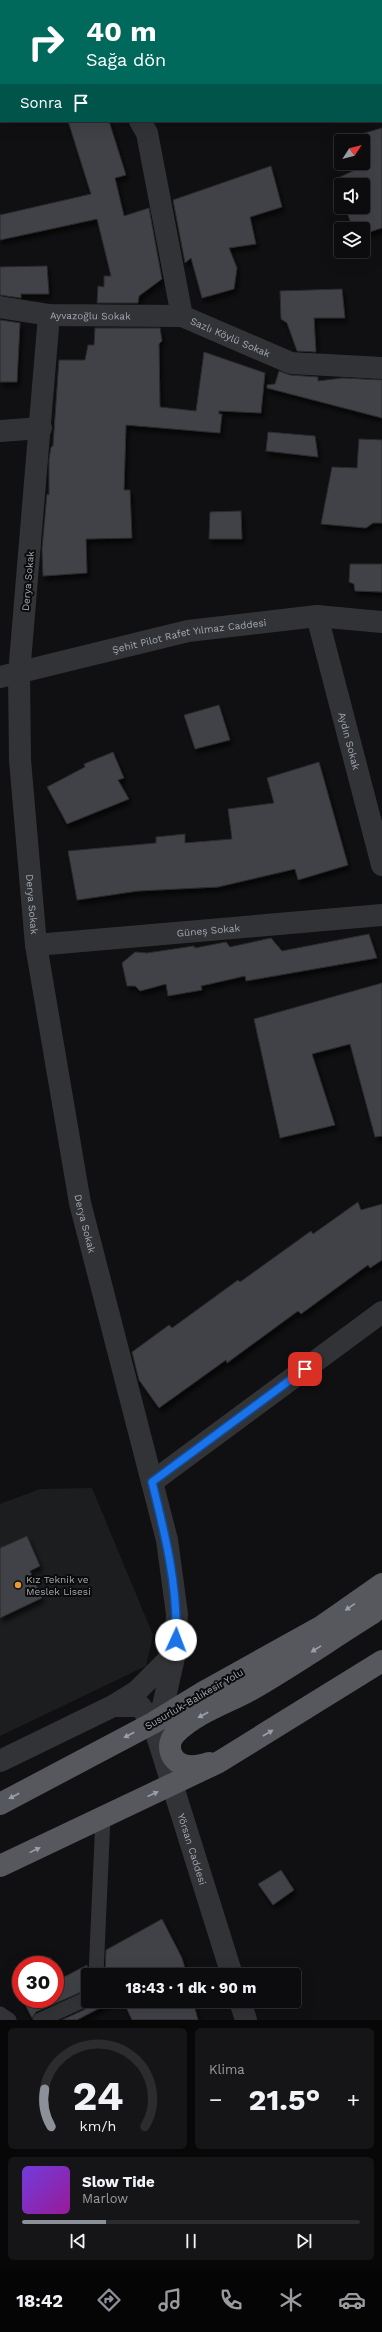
<!DOCTYPE html>
<html lang="tr">
<head>
<meta charset="utf-8">
<style>
  :root { --surface:#0c0c0e; --page:#151517; --text:#f1f3f6; --muted:#9a9b9e; --line:#2c2c2e; --accent:#8c9099 }
  body { margin:0; font-family:"Work Sans",sans-serif; background:var(--page); color:var(--text); height:100vh; display:flex; flex-direction:column; font-size:15px; white-space:nowrap }
  * { box-sizing:border-box; margin:0 }
  p { font-size:13px; color:var(--muted) }
  .icon { flex:none; width:22px; height:22px; fill:none; stroke:currentColor; stroke-width:2; stroke-linecap:round; stroke-linejoin:round }
  .map { position:relative; height:2020px; overflow:hidden }
  .panel { display:flex; flex-direction:column; gap:8px; padding:8px; background:#070708; flex:1 }
  .panel>* { flex:none }
  .guide { position:absolute; left:0px; top:0px; width:382px; height:122px; box-shadow:0 4px 16px #0002,0 0 0 1px var(--line); background:#00695c; color:#fff; overflow:hidden }
  .needle { width:26px; rotate:54deg }
  .controls { position:absolute; left:334px; top:134px; display:grid; gap:8px }
  .controls a { display:grid; place-items:center; width:36px; height:36px; border-radius:4px; background:var(--surface); box-shadow:0 4px 16px #0002,0 0 0 1px var(--line); font-size:20px }
  .speed { position:absolute; left:12px; top:1956px; display:flex; gap:8px; font-size:20px; font-weight:700; text-align:center }
  .speed>* { display:grid; place-content:center; width:52px; height:52px; border-radius:50%; background:var(--surface); box-shadow:0 4px 16px #0002,0 0 0 1px var(--line); line-height:1 }
  .speed .limit { border:6px solid #d22; background:#fff; color:#111 }
  .pin { position:absolute; display:grid; place-items:center; width:34px; height:34px; color:#fff; margin:-17px; border-radius:8px; box-shadow:0 2px 6px #0006 }
  .me { position:absolute; width:44px; margin:-22px; rotate:2deg; stroke-linejoin:round; filter:drop-shadow(0 0 3px #0008) }
  .turn { display:flex; align-items:center; gap:14px; height:84px; padding:0 20px; font-size:18px }
  .turn .icon { width:52px; height:52px; stroke-width:2.5 }
  .turn b { display:block; font-size:28px; line-height:34px }
  .then { display:flex; align-items:center; height:38px; padding:0 20px; background:#0003; gap:8px; font-size:15px }
  .big { font-size:30px; font-weight:700; line-height:1.1 }
  .panel .tile { flex:1; display:flex; flex-direction:column; justify-content:center; gap:6px; min-width:0; padding:0 14px; border-radius:6px; background:var(--page) }
  .panel .dial { align-items:center; gap:0 }
  .dial svg { height:104px; overflow:visible; fill:none; stroke:var(--line); stroke-width:7; stroke-linecap:round; text-anchor:middle }
  .dial text { fill:var(--text); stroke:none }
  .song { display:flex; align-items:center; gap:12px }
  .cover { width:48px; height:48px; border-radius:6px; background:linear-gradient(135deg,hsl(260 70% 55%),hsl(300 70% 35%)) }
  .played { height:4px; border-radius:2px; background:linear-gradient(90deg,var(--accent) 25%,var(--line) 25%) }
  .keys { display:flex; justify-content:space-around; direction:ltr }
  .heat { display:flex; justify-content:space-between; align-items:center; font-size:22px; direction:ltr }
  .panel .tiles { flex:1; display:grid; gap:8px; grid-template-columns:1fr 1fr }
  .tile:last-child { grid-column:span 2 }
  .trip { position:absolute; left:81px; top:1968px; width:220px; height:40px; border-radius:4px; background:var(--surface); box-shadow:0 4px 16px #0002,0 0 0 1px var(--line); font-weight:700; line-height:40px; text-align:center }
  .menu { display:flex; height:64px; justify-content:space-around; align-items:center; background:#050506; color:var(--muted) }
  .menu .icon { width:28px; height:28px }
  .menu .on { color:var(--accent) }
  .menu b { font-size:18px; color:var(--text) }
  .map>svg:first-child { display:block }
</style>
</head>
<body>
<div class="map">
<svg width="382" height="2020" viewBox="0 0 382 2020">
  <defs>
    <filter id="shadow"><feDropShadow dx="2.5" dy="4.5" stdDeviation="2" flood-color="#0009"/></filter>
  </defs>
  <rect width="100%" height="100%" fill="#101012"/>
  <path fill="#1c1d1e" d="M92 1488 153 1635 146 1666 0 1736V1504L40 1489Z"/>
  <path fill="#414347" stroke="#2a2b2d" filter="url(#shadow)" d="M68 121H109L126 175 115 178 124 216 149 208 162 279 139 296 138 303H97L98 286 104 287V276H111L97 219 0 240V215L91 194Z
    M382 128V228L363 234V229H353L345 207H363V185H341V194L336 179 361 167 360 163H363V141H355L354 136Z
    M271 166 282 207 250 217 256 244 229 248 237 268 234 289 202 298 191 258 185 263 173 200Z
    M47 266 49 294H21V298L0 295V267Z
    M342 289 345 318H314L316 352 297 351 287 323 281 319 280 291Z
    M0 320 20 323 17 382H0Z
    M95 328H160L162 341 159 344 160 407 196 411 204 352 265 373 261 413 219 411V414H222L220 433 126 425 124 490H130L132 538 86 539 87 573 43 576 42 549 47 494 49 495V460L51 447 53 446 59 360H85L88 345H94Z
    M279 371 290 375 318 377V381L343 378 382 380V418L267 388V385L275 384Z
    M268 432 315 436 318 457 266 451Z
    M359 439 382 440V523H373L366 528 321 524 332 467 357 468Z
    M241 511 242 539H209L210 512Z
    M350 564H382V592L355 591 354 584 349 582Z
    M219 705 230 740 195 749 184 715Z
    M113 752 124 778 118 780 129 799 67 824 47 787 85 767 84 764Z
    M319 762 348 865 298 880 295 869 218 887 138 891 77 900 68 851 156 843V837L185 834V843L232 839 228 809 274 803 267 778Z
    M369 934 377 958 246 981 245 976 201 986 202 990 168 996 166 984 140 991 135 986H127L122 963 135 952 147 953 194 946 195 948 226 942 230 947 271 938 282 951Z
    M382 983V1136L375 1137 350 1044 312 1054 335 1125 280 1138 254 1019Z
    M358 1202 361 1210 382 1204V1260L370 1268 368 1265 301 1314 298 1311 227 1363 226 1360 159 1408 139 1380 132 1352 169 1325 172 1328 238 1280 240 1282 311 1231 313 1234Z
    M27 1536 40 1566 30 1571 42 1598 0 1618V1548Z
    M281 1870 294 1890 273 1905 258 1884Z
    M162 1919 182 1958 187 1975H105L106 1950Z
    M50 1957 54 1965H36Z
    M87 1965 88 1989 36 2012 32 2018 22 1999H55V1966L62 1978Z
    M21 1974V1997L11 1979Z
    M96 2001H113L77 2020H62L92 2006Z
    M123 2001H193L198 2020H132Z"/>
  <g fill="none" stroke-linecap="round" stroke-linejoin="round">
    <path stroke="#323336" stroke-width="15" d="M96 1975 103 1817
      M0 2014 9 2020
      M40 2020 88 1998"/>
    <g stroke="#323336" stroke-width="22">
      <path d="M75 0V1"/>
      <path d="M16 1 21 0"/>
      <path d="M381 11 382 14"/>
      <path id="s1" d="M140 121 147 133 182 316 291 363 382 368"/>
      <path id="s2" d="M0 307 49 315 182 316"/>
      <path id="s3" d="M49 315 19 674 20 760 36 945 80 1203 167 1540 177 1614 175 1653 163 1706 153 1723"/>
      <path d="M0 431 41 428"/>
      <path id="s4" d="M317 616 382 865"/>
      <path id="s5" d="M0 677 188 631 317 616 382 622"/>
      <path id="s6" d="M36 945 382 915"/>
      <path d="M152 1482 382 1312"/>
      <path d="M113 1706 137 1691 175 1653"/>
      <path id="s7" d="M0 1761 113 1706H140L153 1723 232 1975"/>
      <path d="M240 2001 246 2020"/>
    </g>
    <path stroke="#56585e" stroke-width="22" d="M209 1763C203 1765 195 1767 188 1766 171 1764 164 1745 176 1733 195 1714 224 1704 247 1692 290 1668 331 1639 373 1613L382 1603
      M0 1804 153 1723 207 1690 322 1626 382 1584
      M0 1866 219 1762 382 1661"/>
  </g>
  <defs><path id="oneway-solid" d="M-6-.8H1V-3.2L6.5 0L1 3.2V.8H-6Z"/></defs>
  <g fill="#9aa0a9">
    <use href="#oneway-solid" transform="translate(350 1607) rotate(145)"/>
    <use href="#oneway-solid" transform="translate(316 1649) rotate(148)"/>
    <use href="#oneway-solid" transform="translate(203 1715) rotate(152)"/>
    <use href="#oneway-solid" transform="translate(268 1733) rotate(-30)"/>
    <use href="#oneway-solid" transform="translate(129 1735) rotate(152)"/>
    <use href="#oneway-solid" transform="translate(153 1794) rotate(-25)"/>
    <use href="#oneway-solid" transform="translate(14 1796) rotate(152)"/>
    <use href="#oneway-solid" transform="translate(35 1850) rotate(-26)"/>
  </g>
  <g fill="none" stroke-linecap="round" stroke-linejoin="round">
    <defs>
      <path id="route" d="M176 1640C178 1586 165 1534 152 1482L305 1369"/>
    </defs>
    <use href="#route" stroke="#114b97" stroke-width="10"/>
    <use href="#route" stroke="#1a73e8" stroke-width="7"/>
  </g>
  <circle fill="#e49b36" stroke="#0b0b0c" stroke-width="1.5" cx="18" cy="1585" r="4"/>
  <g text-anchor="middle" dominant-baseline="central" stroke-width="4" stroke-linejoin="round" paint-order="stroke">
    <g font-size="10" fill="#a2a8b1" stroke="#0b0b0c">
      <text stroke="none"><textPath href="#s2" startOffset="91">Ayvazoğlu Sokak</textPath></text>
      <text stroke="none"><textPath href="#s1" startOffset="253">Sazlı Köylü Sokak</textPath></text>
      <text transform="translate(28 581) rotate(-85)">Derya Sokak</text>
      <text stroke="none"><textPath href="#s5" startOffset="194">Şehit Pilot Rafet Yılmaz Caddesi</textPath></text>
      <text stroke="none"><textPath href="#s4" startOffset="129">Aydın Sokak</textPath></text>
      <text stroke="none"><textPath href="#s3" startOffset="591">Derya Sokak</textPath></text>
      <text stroke="none"><textPath href="#s6" startOffset="173">Güneş Sokak</textPath></text>
      <text stroke="none"><textPath href="#s3" startOffset="915">Derya Sokak</textPath></text>
      <text transform="translate(194 1699) rotate(-30)">Susurluk-Balıkesir Yolu</text>
      <text stroke="none"><textPath href="#s7" startOffset="306">Yörsan Caddesi</textPath></text>
    </g>
    <g font-size="10" fill="#a2a8b1" stroke="#0b0b0c" text-anchor="start">
      <text x="26" y="1579">Kız Teknik ve<tspan x="26" dy="12">Meslek Lisesi</tspan></text>
    </g>
  </g>
</svg>
<div class="controls">
<a><svg class="needle" viewBox="-14 -14 28 28"><path d="M0-13l5 13h-10z" fill="#e53935"/><path d="M0 13l5-13h-10z" fill="#9a9b9e"/></svg></a>
<a><svg class="icon" aria-label="sound" viewBox="0 0 24 24"><path d="M4 9h4l5-4v14l-5-4H4zM17 9q2 3 0 6"/></svg></a>
<a><svg class="icon" aria-label="layers" viewBox="0 0 24 24"><path d="M12 4l9 5-9 5-9-5zM3 14l9 5 9-5"/></svg></a>
</div>
<div class="speed"><div class="limit">30</div></div>
<div class="pin" style="left:305px;top:1369px;background:#d93025"><svg class="icon" aria-label="arrive" viewBox="0 0 24 24"><path d="M6 21V4h12l-3 4 3 4H6"/></svg></div>
<svg class="me" style="left:176px;top:1640px" viewBox="-20 -20 40 40"><circle r="19" fill="#fff"/><path d="M0-13L10 11 0 6-10 11z" fill="#1a73e8"/></svg>
<div class="trip">18:43 · 1 dk · 90 m</div>
<div class="guide">
<div class="turn"><svg class="icon" aria-label="right" viewBox="0 0 24 24"><path d="M7 20v-9h11M14 6l5 5-5 5"/></svg><div><b>40 m</b>Sağa dön</div></div>
<div class="then">Sonra<svg class="icon" aria-label="arrive" viewBox="0 0 24 24"><path d="M6 21V4h12l-3 4 3 4H6"/></svg></div>
</div>
</div>
<section class="panel">
<div class="tiles">
<div class="tile dial"><svg viewBox="0 0 100 80">
<path d="M14 69A42 42 0 1 1 86 69"/>
<path d="M14 69A42 42 0 0 1 9 40" stroke="#8c9099"/>
<text x="50" y="56" font-size="32" font-weight="700">24</text>
<text x="50" y="72" font-size="11">km/h</text>
</svg></div>
<div class="tile"><p>Klima</p>
<div class="heat"><a>−</a><b class="big">21.5°</b><a>+</a></div>
</div>
<div class="tile">
<div class="song"><i class="cover"></i><div><b>Slow Tide</b><p>Marlow</p></div></div>
<div class="played"></div>
<div class="keys"><svg class="icon" aria-label="previous" viewBox="0 0 24 24"><path d="M18 5L8 12l10 7zM5 5v14"/></svg><svg class="icon" aria-label="pause" viewBox="0 0 24 24"><path d="M8 5v14M16 5v14"/></svg><svg class="icon" aria-label="next" viewBox="0 0 24 24"><path d="M6 5l10 7-10 7zM19 5v14"/></svg></div>
</div>
</div>
</section>
<nav class="menu">
<b>18:42</b>
<svg class="icon on" aria-label="directions" viewBox="0 0 24 24"><path d="M12 3l9 9-9 9-9-9zM9 14v-3h6M13 9l2 2-2 2"/></svg>
<svg class="icon" aria-label="music" viewBox="0 0 24 24"><path d="M9 18V5l10-2v13"/><circle cx="6" cy="18" r="3"/><circle cx="16" cy="16" r="3"/></svg>
<svg class="icon" aria-label="phone" viewBox="0 0 24 24"><path d="M5 4h4l2 5-3 2q2 4 5 5l2-3 5 2v4C11 20 4 13 5 4z"/></svg>
<svg class="icon" aria-label="climate" viewBox="0 0 24 24"><path d="M12 3v18M4 7l16 10M4 17L20 7"/></svg>
<svg class="icon" aria-label="car" viewBox="0 0 24 24"><path d="M5 17H2v-5l4-1 3-4h7l3 4 3 1v5h-3M9 17h6M6 11h13"/><circle cx="7" cy="17" r="2"/><circle cx="17" cy="17" r="2"/></svg>
</nav>
</body>
</html>
